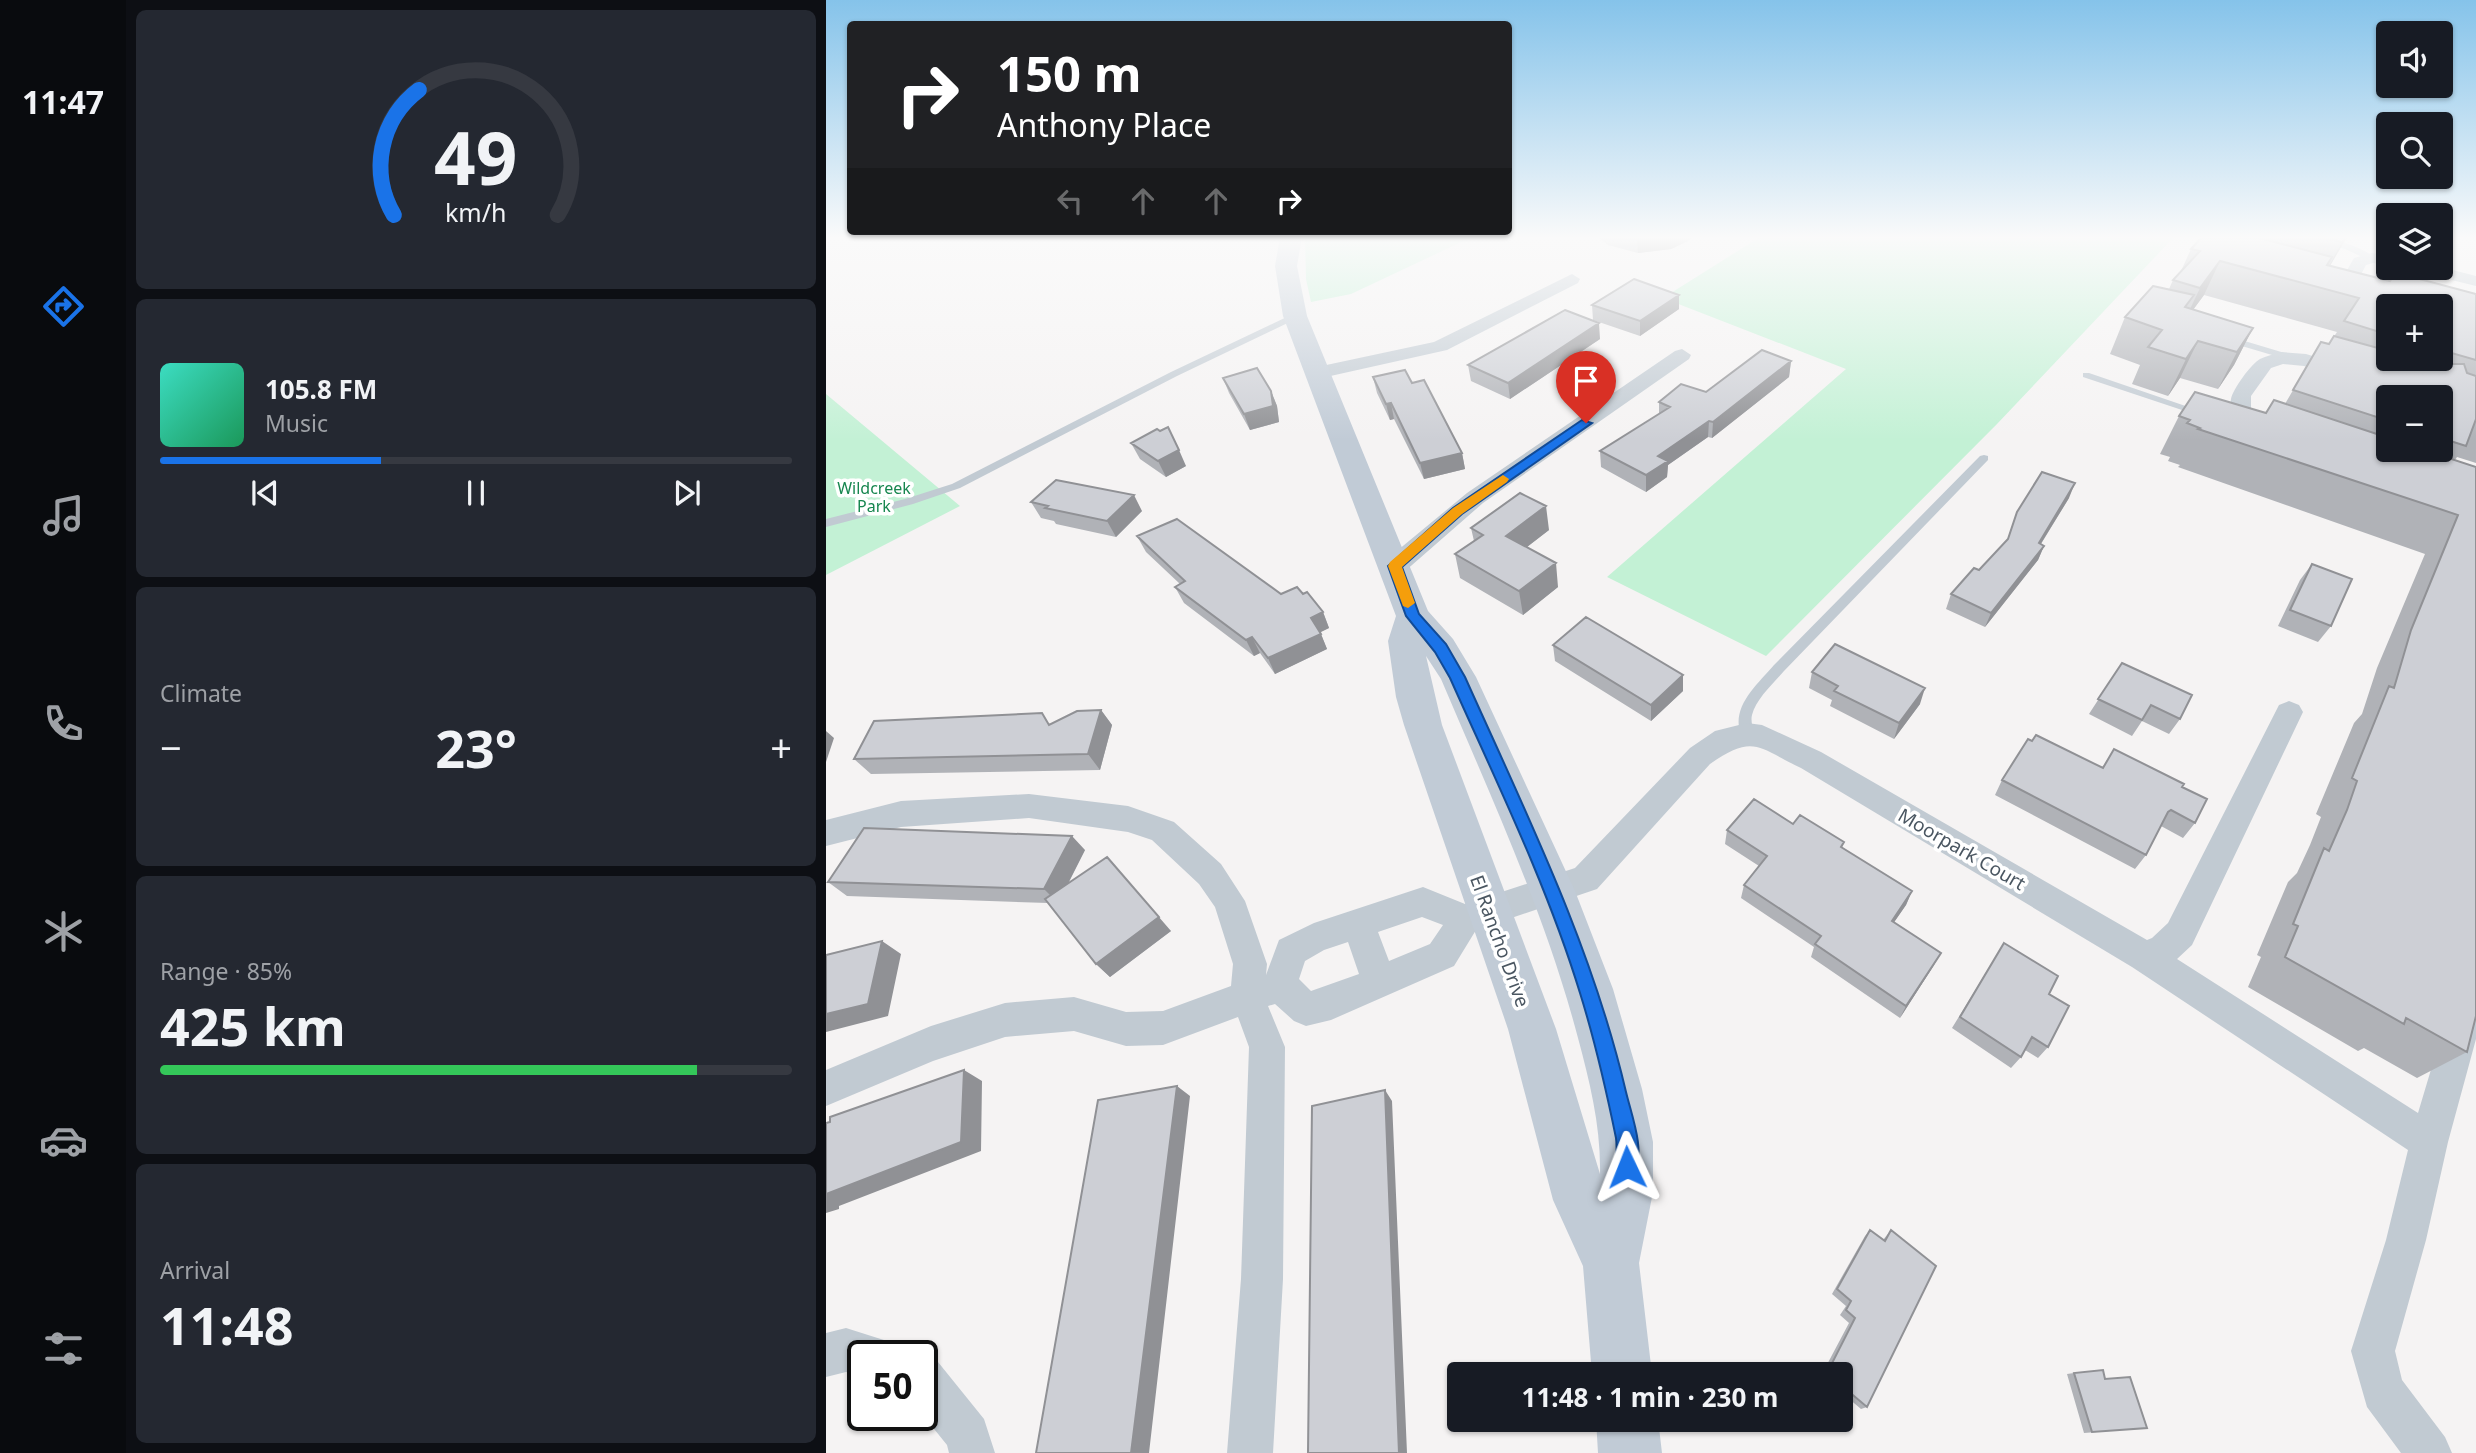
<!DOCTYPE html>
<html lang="en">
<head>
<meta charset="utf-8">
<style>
  :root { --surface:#171b24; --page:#242831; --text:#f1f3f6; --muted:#9ea1a6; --line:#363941; --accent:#1a73e8 }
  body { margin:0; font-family:"Noto Sans",sans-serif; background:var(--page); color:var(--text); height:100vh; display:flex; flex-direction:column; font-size:26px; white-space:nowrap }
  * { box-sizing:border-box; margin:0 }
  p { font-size:23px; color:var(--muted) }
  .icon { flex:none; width:38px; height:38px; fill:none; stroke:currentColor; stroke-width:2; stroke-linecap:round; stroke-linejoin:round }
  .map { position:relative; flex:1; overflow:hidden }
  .drawer { display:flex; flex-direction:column; gap:10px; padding:10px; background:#0d0f14; width:700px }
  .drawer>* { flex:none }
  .top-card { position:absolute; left:21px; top:21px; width:665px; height:214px; border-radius:7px; box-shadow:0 2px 5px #0004; background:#202124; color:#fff; overflow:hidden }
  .tools { position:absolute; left:1550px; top:21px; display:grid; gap:14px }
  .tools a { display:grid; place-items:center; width:77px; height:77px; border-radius:7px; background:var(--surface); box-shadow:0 2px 5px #0004; font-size:35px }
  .speed { position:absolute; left:21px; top:1340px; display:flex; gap:14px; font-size:35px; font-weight:700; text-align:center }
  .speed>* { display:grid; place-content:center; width:91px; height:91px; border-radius:50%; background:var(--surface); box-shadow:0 2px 5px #0004; line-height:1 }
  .speed .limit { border:4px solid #111; border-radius:10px; background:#fff; color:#111 }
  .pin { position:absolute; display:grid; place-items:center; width:60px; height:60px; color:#fff; margin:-72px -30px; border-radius:50% 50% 50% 0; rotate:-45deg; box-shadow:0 0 7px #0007 }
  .pin .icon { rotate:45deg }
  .me { position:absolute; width:77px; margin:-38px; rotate:358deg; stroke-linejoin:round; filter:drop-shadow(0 0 5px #0008) }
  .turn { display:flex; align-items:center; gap:24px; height:147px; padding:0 35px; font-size:32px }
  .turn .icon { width:91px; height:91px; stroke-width:2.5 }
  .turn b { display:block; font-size:49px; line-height:60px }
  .lanes { display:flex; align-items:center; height:66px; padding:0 35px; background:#0003; justify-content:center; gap:35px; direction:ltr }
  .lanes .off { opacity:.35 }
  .big { font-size:52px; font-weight:700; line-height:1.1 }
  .drawer .widget { flex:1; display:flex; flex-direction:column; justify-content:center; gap:10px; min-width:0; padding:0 24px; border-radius:10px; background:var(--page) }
  .drawer .dial { align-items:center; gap:0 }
  .dial svg { height:182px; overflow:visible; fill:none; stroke:var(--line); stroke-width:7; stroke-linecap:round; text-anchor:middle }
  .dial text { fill:var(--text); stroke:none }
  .song { display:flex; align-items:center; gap:21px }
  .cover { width:84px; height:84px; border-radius:10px; background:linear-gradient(135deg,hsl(170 70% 55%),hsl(150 70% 35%)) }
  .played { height:7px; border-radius:4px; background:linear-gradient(90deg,var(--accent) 35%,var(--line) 35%) }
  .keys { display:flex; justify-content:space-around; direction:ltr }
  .heat { display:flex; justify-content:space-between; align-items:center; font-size:38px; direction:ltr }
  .charge { height:10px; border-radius:5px; background:linear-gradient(90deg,#34c759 85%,var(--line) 0) }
  .trip { position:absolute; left:621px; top:1362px; width:406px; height:70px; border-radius:7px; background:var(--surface); box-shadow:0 2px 5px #0004; font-weight:700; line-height:70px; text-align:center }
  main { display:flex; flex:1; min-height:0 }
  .dock { display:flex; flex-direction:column; width:126px; justify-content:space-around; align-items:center; background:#090b0e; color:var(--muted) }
  .dock .icon { width:49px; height:49px }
  .dock .on { color:var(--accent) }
  .dock b { font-size:32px; color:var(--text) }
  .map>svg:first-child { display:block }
</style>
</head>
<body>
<main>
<nav class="dock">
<b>11:47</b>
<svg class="icon on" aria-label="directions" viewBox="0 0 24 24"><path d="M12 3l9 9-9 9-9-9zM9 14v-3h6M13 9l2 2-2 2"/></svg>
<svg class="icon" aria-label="music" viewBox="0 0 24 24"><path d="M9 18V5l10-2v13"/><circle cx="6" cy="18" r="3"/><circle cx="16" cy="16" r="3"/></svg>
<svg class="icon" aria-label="phone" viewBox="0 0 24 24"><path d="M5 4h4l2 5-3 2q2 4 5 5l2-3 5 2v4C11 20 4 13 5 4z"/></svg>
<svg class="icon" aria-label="climate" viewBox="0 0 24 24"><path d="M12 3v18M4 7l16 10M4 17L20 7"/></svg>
<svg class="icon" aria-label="car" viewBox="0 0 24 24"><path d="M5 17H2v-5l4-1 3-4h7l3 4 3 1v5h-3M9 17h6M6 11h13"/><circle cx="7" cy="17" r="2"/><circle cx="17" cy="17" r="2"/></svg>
<svg class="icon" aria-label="filters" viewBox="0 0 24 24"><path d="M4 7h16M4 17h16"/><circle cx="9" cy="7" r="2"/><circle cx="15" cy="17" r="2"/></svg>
</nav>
<section class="drawer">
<div class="widget dial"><svg viewBox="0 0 100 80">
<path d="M14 69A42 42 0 1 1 86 69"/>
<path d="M14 69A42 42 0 0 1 25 14" stroke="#1a73e8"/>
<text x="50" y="56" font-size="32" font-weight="700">49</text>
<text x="50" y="72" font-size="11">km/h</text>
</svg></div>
<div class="widget">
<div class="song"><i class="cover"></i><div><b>105.8 FM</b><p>Music</p></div></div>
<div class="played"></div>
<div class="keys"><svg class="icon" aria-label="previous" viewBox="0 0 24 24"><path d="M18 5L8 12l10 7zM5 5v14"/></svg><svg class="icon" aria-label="pause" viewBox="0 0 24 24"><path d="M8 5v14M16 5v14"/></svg><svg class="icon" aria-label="next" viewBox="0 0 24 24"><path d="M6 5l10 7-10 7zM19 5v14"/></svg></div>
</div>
<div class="widget"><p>Climate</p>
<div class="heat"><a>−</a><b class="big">23°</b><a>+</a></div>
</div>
<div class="widget"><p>Range · 85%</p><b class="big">425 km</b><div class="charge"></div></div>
<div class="widget"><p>Arrival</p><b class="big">11:48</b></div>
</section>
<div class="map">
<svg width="1650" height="1453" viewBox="0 0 1650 1453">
  <rect width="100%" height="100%" fill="#f5f3f3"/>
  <path fill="#c3f1d5" d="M479 237H646L525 294 485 302 480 279Z
    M934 237H1348L1171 424 940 656 781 577 1020 369 837 298Z
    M0 394 134 506 0 575Z"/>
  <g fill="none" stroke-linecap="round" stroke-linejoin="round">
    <path fill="#c1cad2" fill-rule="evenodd" d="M1478 237C1501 236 1531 244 1550 258L1543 260 1519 249Z
      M469 313 473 316 472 318 351 376 134 488 87 504 0 527V519L79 499 126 484 345 372Z
      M1402 336 1469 356 1471 358 1466 361 1399 341V337Z
      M1257 373H1263L1380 413 1371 415 1257 377Z
      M1158 455 1162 456V460L958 671C947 684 930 699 926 715 924 723 929 730 926 738H916C903 708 930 686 948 665L1154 456Z"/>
    <path fill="#c1cad2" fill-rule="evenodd" d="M1546 253 1563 256V266L1547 263 1540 265 1524 295H1512L1509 291 1528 258Z
      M1615 267 1650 276V286L1593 272 1591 268Z
      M746 274 754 279 752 283 621 350 491 379 481 373 491 367 608 342Z
      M856 349 865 355 863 359 657 503 578 572 569 574 560 572 557 566 560 560 641 493 849 351Z
      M1455 352 1480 354 1526 368 1529 372 1519 378 1478 366 1457 364 1445 368 1425 396V412L1449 433 1446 437C1425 443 1401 420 1405 399 1407 389 1425 364 1434 359 1440 356 1448 354 1455 352Z
      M1463 701 1473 705 1477 712 1366 945 1351 959 1592 1113 1633 976 1638 965 1650 960V1039L1622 1142 1600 1240 1569 1351 1576 1380 1619 1437 1626 1453H1575L1541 1407 1525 1351 1560 1240 1582 1150 1306 967 975 768C931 747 928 734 884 764L771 889 650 930 628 966 505 1020 480 1026 468 1021 449 1004 442 1006 459 1047 457 1279 447 1453H401L415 1279 423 1047 412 1017 337 1045 300 1046 248 1031 179 1037 107 1061 0 1106V1070L105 1026 179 1003 248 997 300 1012 337 1011 405 986 407 964 389 907 373 884 326 840 302 832 203 818 75 827 0 846V820L75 801 203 794 302 806 348 822 395 864 419 901 441 964 440 975 453 940 488 923 597 887 639 904 749 868 864 748 889 731 921 723 936 725 995 752 1321 940 1326 938 1342 923 1453 705ZM596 917 617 925 604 944 563 961 552 932ZM522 942 533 974 485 991 473 979 479 961 498 950Z
      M20 1328 61 1341 68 1356H37V1376L20 1372 0 1377V1333Z
      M95 1356H96L112 1362 158 1419 169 1453H123L121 1445 96 1414Z"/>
    <path fill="#c1cbd6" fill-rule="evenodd" d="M454 237H476L471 266 481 316 602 611 627 639 650 677 749 891 787 989 816 1089 827 1142V1192L813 1263 826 1374H766L757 1266 727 1200 682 1029 578 725 570 697 562 641 570 616 457 316 449 266ZM600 656 615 679C665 797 719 913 752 1038 764 1083 775 1127 774 1174L730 1029 616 725Z
      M770 1419H832L836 1453H772Z"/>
  </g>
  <path fill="#b0b2b7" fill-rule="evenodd" d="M772 237H866L862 241 845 249 812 253 782 245Z
    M1376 237H1521L1504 266 1564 281 1650 294V463L1631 457 1629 460 1650 467 1641 1052 1591 1078 1538 1048 1532 1051 1422 987 1435 957 1431 955 1462 882 1471 873 1484 845 1495 817 1490 814 1528 723 1536 714 1551 668 1599 554 1352 467 1354 465 1342 461 1344 457 1334 454 1353 416 1440 413 1459 404 1495 342 1503 344 1511 332 1378 295 1367 310 1427 328 1408 365 1392 389 1354 378 1342 396 1306 384 1314 365 1284 354 1299 317 1343 289 1347 280 1355 271 1365 249ZM1563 306H1615V359H1563ZM1563 397H1615V450H1563Z
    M766 305 853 309 814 336 767 320Z
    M774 339 684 399 645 381 642 365Z
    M965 361 963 377 886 438 882 437 842 465 841 477 820 492 775 467 774 451 833 414V402L880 392Z
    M547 377 586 383 636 453 639 469 598 479 568 419 564 420 551 393Z
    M397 378 445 391 451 406 453 422 424 430 403 393Z
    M305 443 360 466 340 477 314 459Z
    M1243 498 1215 544 1218 546 1212 560 1159 627 1120 609 1125 594 1153 570 1181 541 1191 512Z
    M205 502 316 511 290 537 230 524 228 521 215 518Z
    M645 528 723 530 701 547 732 587 697 615 634 578 629 554 648 541Z
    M311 536 455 594H477L497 612 503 628 494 632 501 649 449 674 434 653 428 656 358 603 349 587 354 584 320 552Z
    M1486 564 1505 626 1492 642 1452 626 1474 580Z
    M727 645 857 675V691L825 721 729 661Z
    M1296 663 1354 719 1343 734 1316 721 1306 736 1263 714Z
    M986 672 1094 704 1068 739 1004 706 1006 700 983 688Z
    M275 710 286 725 274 770 45 774 28 759 225 724Z
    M1288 749 1356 787 1369 823 1357 838 1335 826 1320 855 1309 869 1169 795 1176 780 1276 768Z
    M967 824 1018 842 1016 848 1086 891 1080 905 1068 922 1108 965 1074 1018 985 957 988 947 915 898 918 885 933 866 899 844 901 830Z
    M259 850 242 884 345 931 284 977 270 964 222 903 21 896 2 882Z
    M1178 943 1223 994 1222 1047 1212 1058 1199 1050 1195 1057 1185 1068 1126 1028Z
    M1044 1230 1057 1240 1065 1230 1041 1407 1035 1409 1015 1392V1374H996L1023 1323 1014 1315 1020 1306 1006 1294 1039 1236Z
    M1248 1373 1279 1379 1321 1428 1258 1433 1241 1374Z"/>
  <path fill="#909195" d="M811 237H866L862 241 845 249 812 253Z
    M1520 237H1521L1497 277 1516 242Z
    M1394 261 1378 295 1358 322 1374 288Z
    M853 295V309L814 336V321Z
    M773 323 774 339 684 399 682 383Z
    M1427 328 1408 365 1392 389 1411 352Z
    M1372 341 1354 378 1342 396 1360 359Z
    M965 361 963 377 886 438 887 422Z
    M445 391 451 406 453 422 424 430 418 414Z
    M565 403 568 419 564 420 560 404Z
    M883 421 882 437 842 465 841 477 820 492V475L832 456Z
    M353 450 360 466 340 477 332 461Z
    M636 453 639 469 598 479 594 463Z
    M1249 483 1243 498 1206 558 1213 543Z
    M308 495 316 511 290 537 281 521Z
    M720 506 723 530 684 560 680 536Z
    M1218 546 1212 560 1159 627 1165 613Z
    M730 563 732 587 697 615 693 591Z
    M497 612 503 628 491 634 485 618Z
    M495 634 501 649 449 674 442 658Z
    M426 637 434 653 428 656 420 640Z
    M857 675V691L825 721V705Z
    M1099 688 1094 704 1068 739 1073 723Z
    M275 710 286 725 274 770 262 754Z
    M0 731 8 738 0 762Z
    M246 836 259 850 232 903 218 889Z
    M281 857 345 931 284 977 270 964Z
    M1086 891 1080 905 1060 934 1066 921Z
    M56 941 75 954 62 1016 0 1032V1014Z
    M1115 953 1108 965 1074 1018 1080 1006Z
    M138 1070 156 1081 155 1151 13 1206V1209L0 1213V1194Z
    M351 1086 364 1096 323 1453H305Z
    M559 1090 566 1101 581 1453H573Z"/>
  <path fill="#cdcfd5" stroke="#909195" stroke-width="2" d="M1376 237H1429L1506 257 1501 265 1564 281 1569 274 1586 277 1650 294V360L1615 350V306H1563V335L1518 321 1533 298 1394 261 1374 288 1347 280 1374 251 1365 249Z
    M1496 237H1520L1516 242Z
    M808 279 853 295 814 321 766 305Z
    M1327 286 1368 295 1359 307 1427 328 1411 352 1372 341 1360 359 1322 347 1336 330 1299 317Z
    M739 310 773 323 682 383 642 365Z
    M1508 336 1563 351V359H1590L1610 364H1638L1641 373 1650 376V419L1640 446 1615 438V397H1563V421L1467 390 1495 342 1503 344Z
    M936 350 965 361 887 422 883 421 832 456 842 461 820 475 774 451 844 407 833 402 855 384 880 392Z
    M431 368 445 391 447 406 418 414 397 378Z
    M579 370 586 383 598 380 636 453 594 463 565 403 560 404 547 377Z
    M1369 392 1440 413 1448 400 1563 438V450H1598L1650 467V1016L1641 1052 1580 1018 1578 1024 1459 957 1472 926 1467 924 1498 848 1503 851 1521 810 1531 781 1526 778 1563 686 1568 688 1585 630 1632 515 1372 429 1374 428 1361 423 1364 420 1353 416Z
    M342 427 353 450 332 461 305 443 331 429 334 431Z
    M1216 472 1249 483 1213 543 1218 546 1165 613 1125 594 1148 568 1153 570 1182 539 1191 512Z
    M230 480 308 495 281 521 219 508 222 506 205 502Z
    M694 493 720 506 680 536 730 563 693 591 629 554 657 535 645 528Z
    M351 519 455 594 471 587 477 594 481 592 497 612 485 618 495 634 442 658 426 637 420 640 349 587 359 581 311 536Z
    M1486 564 1526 579 1505 626 1464 610Z
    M760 617 857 675 825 705 727 645Z
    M1009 644 1099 688 1073 723 1008 691 1012 686 986 672Z
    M1296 663 1366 695 1354 719 1325 705 1316 720 1272 699Z
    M275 710 262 754 28 759 48 721 216 713 223 725 251 711Z
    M1210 735 1277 768 1288 749 1358 784 1356 787 1381 799 1369 823 1345 810 1342 812 1320 855 1176 780 1202 739 1206 741Z
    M928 799 967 824 974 815 1018 842 1015 847 1086 891 1066 921 1115 953 1080 1006 989 944 995 936 918 885 941 856 901 830Z
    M38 828 246 836 218 889 2 882Z
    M281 857 333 917 270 964 219 899Z
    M56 941 42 1004 0 1014V955Z
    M1178 943 1232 976 1223 994 1243 1006 1222 1047 1206 1037 1195 1057 1134 1017Z
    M138 1070 135 1142 0 1194V1123L4 1122V1117Z
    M351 1086 305 1453H210L272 1100Z
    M559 1090 573 1453H482L486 1106Z
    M1044 1230 1059 1241 1065 1230 1110 1266 1041 1407 1015 1385V1374H1002L1001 1373 1029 1318 1020 1310 1025 1301 1011 1289Z
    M1277 1370 1279 1379 1304 1377 1321 1428 1266 1432 1248 1373Z"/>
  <linearGradient id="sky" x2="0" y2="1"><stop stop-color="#85c3ea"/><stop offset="0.54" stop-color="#fafafa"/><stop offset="1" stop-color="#fafafa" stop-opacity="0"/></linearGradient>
  <rect width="1650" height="440" fill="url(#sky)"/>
  <path fill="#1a73e8" stroke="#114b97" stroke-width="2" d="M756 420 766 423 636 514 576 567 593 614 620 644 639 677C700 813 766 946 800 1092 806 1117 819 1149 809 1175L801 1178 793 1175C788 1163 792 1151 790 1138 780 1089 769 1041 754 993 721 885 670 781 624 678L609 652 580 616 562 566 627 508Z"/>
  <path fill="#f59e0b" d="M677 475 683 479 681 482 636 514 576 567 589 603 582 608 577 606 562 566 564 562 627 508Z"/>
  <g text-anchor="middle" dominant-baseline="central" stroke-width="7" stroke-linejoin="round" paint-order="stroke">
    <g font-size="16" fill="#17864f" stroke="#fff">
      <text x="48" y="488">Wildcreek<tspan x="48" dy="18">Park</tspan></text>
    </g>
    <g font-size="19" fill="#4a5661" stroke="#fff">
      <text transform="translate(1136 849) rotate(30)">Moorpark Court</text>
      <text transform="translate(674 941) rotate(70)">El Rancho Drive</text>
    </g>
  </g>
</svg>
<div class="tools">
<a><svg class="icon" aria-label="sound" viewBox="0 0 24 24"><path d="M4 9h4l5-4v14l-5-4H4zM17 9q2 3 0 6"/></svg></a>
<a><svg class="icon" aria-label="search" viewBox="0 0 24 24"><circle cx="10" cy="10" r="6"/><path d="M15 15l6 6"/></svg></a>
<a><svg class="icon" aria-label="layers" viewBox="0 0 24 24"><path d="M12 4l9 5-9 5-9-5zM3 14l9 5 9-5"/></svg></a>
<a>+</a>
<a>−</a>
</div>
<div class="speed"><div class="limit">50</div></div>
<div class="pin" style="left:760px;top:423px;background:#d93025"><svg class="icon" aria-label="arrive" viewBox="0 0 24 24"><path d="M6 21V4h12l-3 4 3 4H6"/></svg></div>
<svg class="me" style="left:801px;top:1167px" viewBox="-20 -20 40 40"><path d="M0-17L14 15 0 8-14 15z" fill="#1a73e8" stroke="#fff" stroke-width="4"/></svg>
<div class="trip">11:48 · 1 min · 230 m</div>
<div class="top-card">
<div class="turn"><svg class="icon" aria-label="right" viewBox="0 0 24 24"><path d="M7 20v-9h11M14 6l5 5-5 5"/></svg><div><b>150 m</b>Anthony Place</div></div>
<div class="lanes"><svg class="icon off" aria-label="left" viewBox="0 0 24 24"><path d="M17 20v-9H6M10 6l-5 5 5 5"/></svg><svg class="icon off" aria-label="ahead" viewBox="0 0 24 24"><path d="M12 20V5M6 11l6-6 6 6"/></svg><svg class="icon off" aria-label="ahead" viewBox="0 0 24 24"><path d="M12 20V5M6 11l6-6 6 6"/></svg><svg class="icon" aria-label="right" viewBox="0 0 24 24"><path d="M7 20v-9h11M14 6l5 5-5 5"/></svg></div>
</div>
</div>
</main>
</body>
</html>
